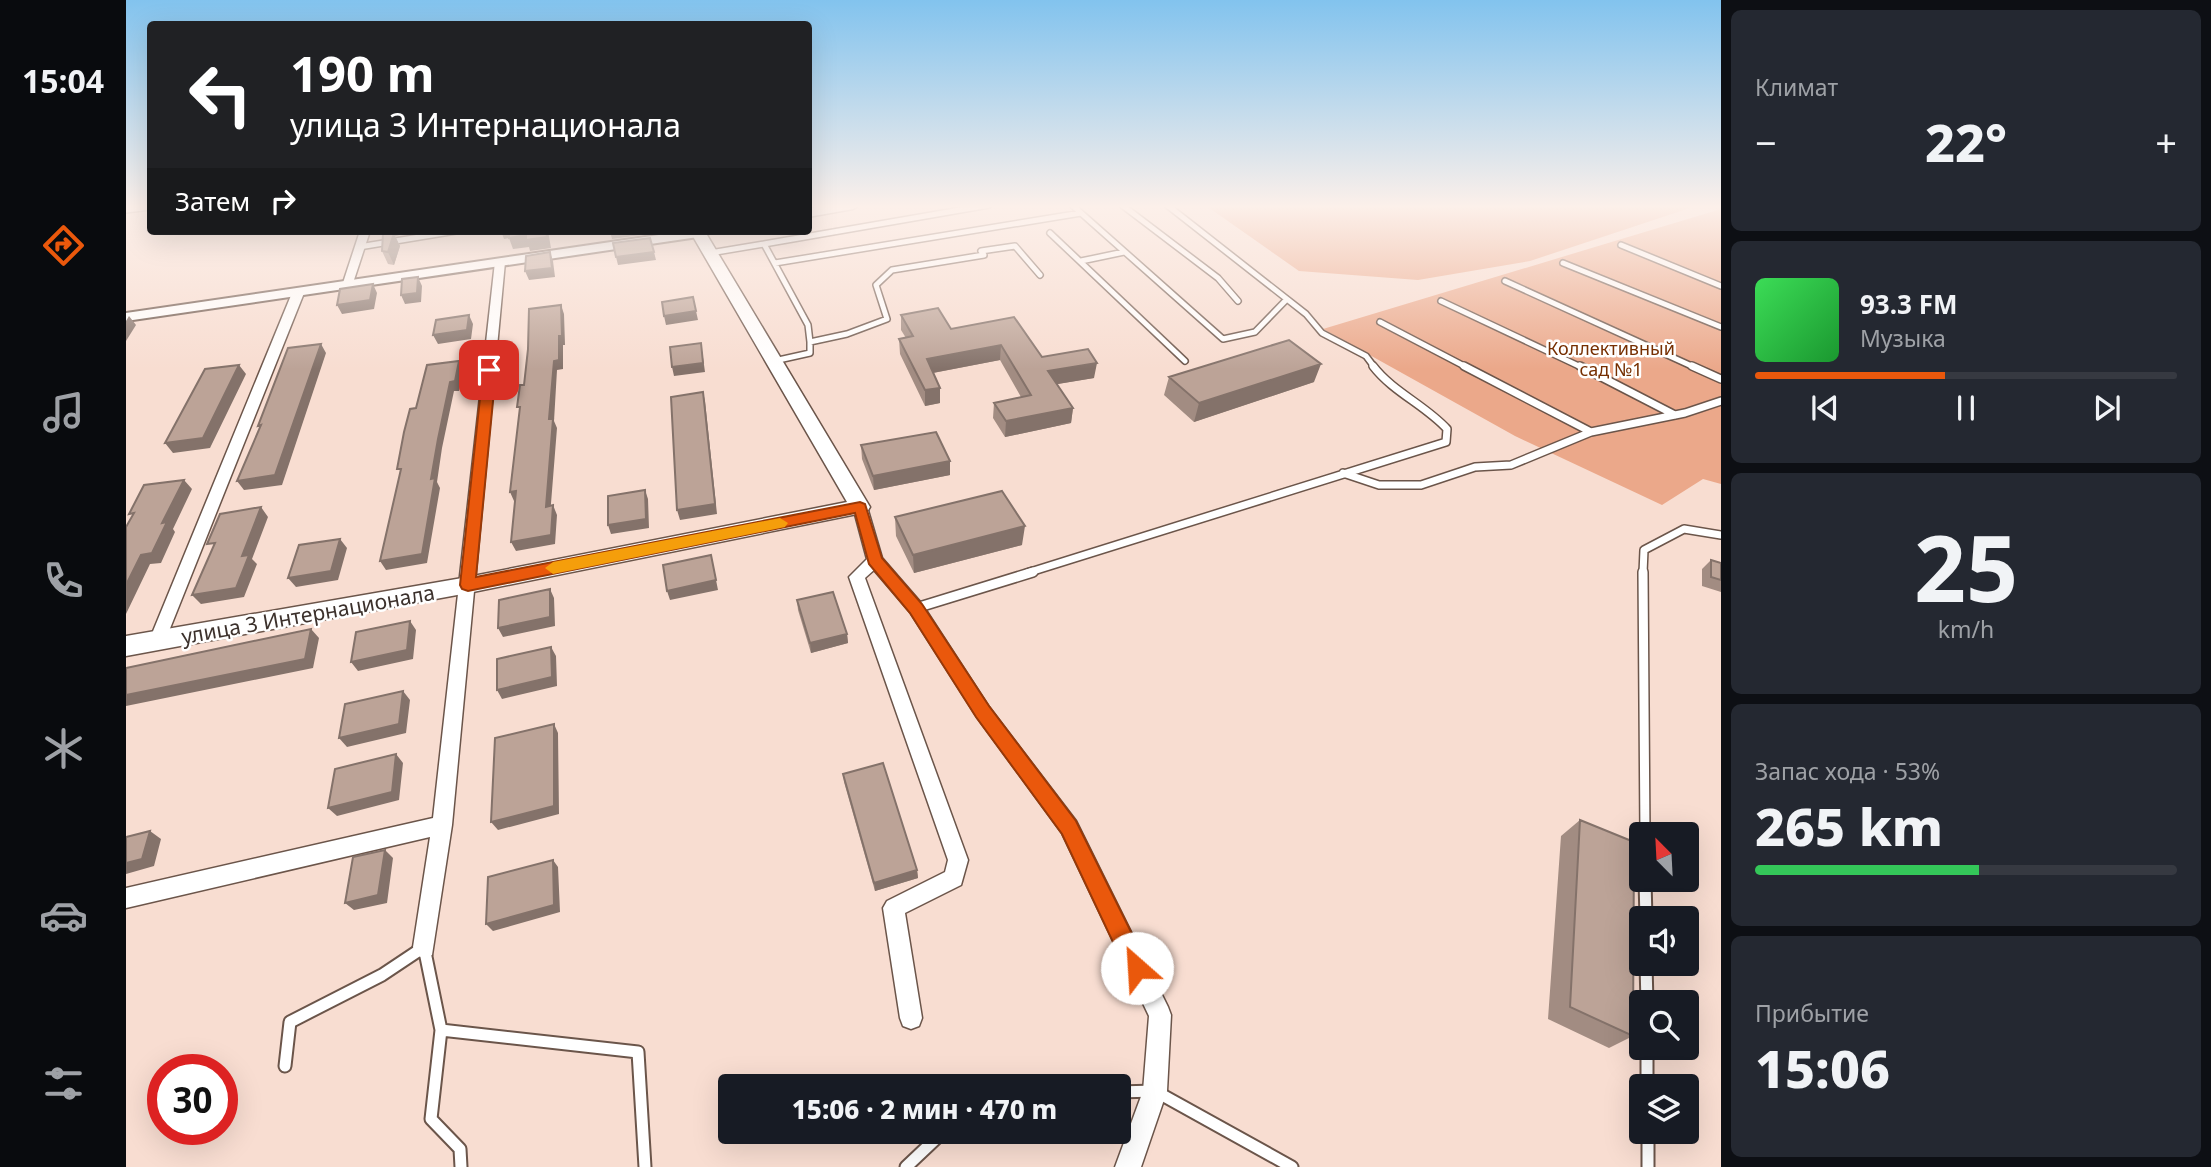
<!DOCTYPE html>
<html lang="ru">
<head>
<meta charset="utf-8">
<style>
  :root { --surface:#171b24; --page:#242831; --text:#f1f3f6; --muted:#9ea1a6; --line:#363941; --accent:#ea580c }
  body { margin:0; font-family:"Noto Sans",sans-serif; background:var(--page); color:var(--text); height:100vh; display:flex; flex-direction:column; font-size:26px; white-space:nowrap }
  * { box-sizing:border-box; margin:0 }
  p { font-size:23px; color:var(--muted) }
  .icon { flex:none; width:38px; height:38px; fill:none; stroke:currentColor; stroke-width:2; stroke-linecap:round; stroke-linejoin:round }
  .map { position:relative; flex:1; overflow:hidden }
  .details { display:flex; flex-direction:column; gap:10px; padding:10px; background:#0d0f14; width:490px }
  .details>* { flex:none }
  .banner { position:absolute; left:21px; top:21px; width:665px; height:214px; border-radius:7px; box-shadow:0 7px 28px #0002; background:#202124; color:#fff; overflow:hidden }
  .needle { width:46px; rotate:336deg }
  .tools { position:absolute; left:1503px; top:822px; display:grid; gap:14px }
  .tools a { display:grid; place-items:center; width:70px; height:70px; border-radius:7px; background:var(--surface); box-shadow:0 7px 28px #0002; font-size:35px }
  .speed { position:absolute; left:21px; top:1054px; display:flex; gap:14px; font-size:35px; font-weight:700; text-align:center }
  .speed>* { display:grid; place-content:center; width:91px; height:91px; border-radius:50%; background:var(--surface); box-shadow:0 7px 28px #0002; line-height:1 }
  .speed .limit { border:10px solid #d22; background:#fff; color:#111 }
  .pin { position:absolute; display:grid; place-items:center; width:60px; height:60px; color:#fff; margin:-30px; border-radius:14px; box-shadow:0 4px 10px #0006 }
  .me { position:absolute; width:77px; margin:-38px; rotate:334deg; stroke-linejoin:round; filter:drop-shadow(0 0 5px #0008) }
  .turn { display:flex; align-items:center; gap:24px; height:147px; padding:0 28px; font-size:32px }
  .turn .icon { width:91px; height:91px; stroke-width:2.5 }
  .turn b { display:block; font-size:49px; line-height:60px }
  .then { display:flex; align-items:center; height:66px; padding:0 28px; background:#0003; gap:14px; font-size:26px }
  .big { font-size:52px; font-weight:800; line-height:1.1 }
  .details .card { flex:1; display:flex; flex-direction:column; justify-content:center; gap:10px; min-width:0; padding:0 24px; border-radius:10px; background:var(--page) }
  .details .dial { align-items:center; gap:0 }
  .dial b { font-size:91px; line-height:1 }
  .song { display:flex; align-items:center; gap:21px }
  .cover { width:84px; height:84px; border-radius:10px; background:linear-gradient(135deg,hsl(130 70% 55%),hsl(130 70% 35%)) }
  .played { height:7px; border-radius:4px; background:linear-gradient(90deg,var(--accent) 45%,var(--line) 45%) }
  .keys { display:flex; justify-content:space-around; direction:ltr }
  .heat { display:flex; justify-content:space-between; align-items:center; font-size:38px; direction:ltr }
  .charge { height:10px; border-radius:5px; background:linear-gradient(90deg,#34c759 53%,var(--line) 0) }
  .trip { position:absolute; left:592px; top:1074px; width:413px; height:70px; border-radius:7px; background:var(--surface); box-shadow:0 7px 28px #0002; font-weight:800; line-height:70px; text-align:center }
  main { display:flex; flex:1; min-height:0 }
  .tab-bar { display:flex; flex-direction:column; width:126px; justify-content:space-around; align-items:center; background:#090b0e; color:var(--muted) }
  .tab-bar .icon { width:49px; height:49px }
  .tab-bar .on { color:var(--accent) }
  .tab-bar b { font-size:32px; color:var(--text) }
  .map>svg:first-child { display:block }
</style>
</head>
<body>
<main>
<nav class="tab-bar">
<b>15:04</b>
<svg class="icon on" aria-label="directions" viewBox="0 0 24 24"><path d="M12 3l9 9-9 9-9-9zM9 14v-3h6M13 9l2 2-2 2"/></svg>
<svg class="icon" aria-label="music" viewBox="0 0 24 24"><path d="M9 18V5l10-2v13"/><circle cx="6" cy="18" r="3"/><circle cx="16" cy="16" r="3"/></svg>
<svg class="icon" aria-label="phone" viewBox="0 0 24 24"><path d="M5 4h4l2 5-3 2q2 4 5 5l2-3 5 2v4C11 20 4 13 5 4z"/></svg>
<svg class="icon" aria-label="climate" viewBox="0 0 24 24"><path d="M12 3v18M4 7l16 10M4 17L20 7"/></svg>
<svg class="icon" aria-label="car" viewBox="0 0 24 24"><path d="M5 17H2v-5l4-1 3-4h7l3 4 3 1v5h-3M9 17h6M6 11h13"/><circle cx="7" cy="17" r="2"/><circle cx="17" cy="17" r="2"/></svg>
<svg class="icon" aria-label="filters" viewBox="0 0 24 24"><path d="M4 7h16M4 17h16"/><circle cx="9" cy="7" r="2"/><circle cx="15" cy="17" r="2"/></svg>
</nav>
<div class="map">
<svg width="1595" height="1167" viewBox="0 0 1595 1167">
  <rect width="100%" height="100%" fill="#f8ddd1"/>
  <path fill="#eba88a" d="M1079 205H1573L1404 261 1292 280 1173 271Z
    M1595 209V484L1577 479 1536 505 1389 436 1197 329Z"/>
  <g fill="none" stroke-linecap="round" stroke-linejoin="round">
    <defs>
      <path id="service-far3" d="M946 205 1097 339 1129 332 1161 299
        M996 205 1092 278 1112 301
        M1041 205 1180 314 1196 333 1240 356 1249 368
        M0 210 24 207
        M924 233 1059 361
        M1495 245 1595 286
        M233 247 330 231
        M584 253 638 244
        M955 261 998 252
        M649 263 955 213
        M1437 263 1595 327
        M1379 281 1570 368
        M1315 301 1457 368
        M1254 322 1342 368
        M684 342 682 325 638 244 863 205
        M648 361 684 353V342L721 334 761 319 750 285 766 270 858 255 855 251 889 246 914 275"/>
      <path id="service-far2" d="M1338 366 1465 432
        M1454 366 1549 415
        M1566 366 1595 379
        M1217 473 1253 485H1295L1349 467 1385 465 1465 432 1559 413 1595 401
        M901 573 1320 442 1321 429C1299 405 1267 392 1247 366
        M1517 573 1518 550 1558 529 1595 535"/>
      <path id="service-far1" d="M1517 572 1519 835
        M790 608 907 572"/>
      <path id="service" d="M1519 880 1520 919
        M1520 964 1521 1003
        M315 1030 512 1052 519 1167
        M1521 1048V1087
        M159 1066 164 1022 256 975 298 947 315 1030 305 1119 334 1149 335 1167
        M992 1092 1029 1091 1166 1167
        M1522 1132V1167
        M780 1167 817 1132"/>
      <path id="minor" d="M234 231H244L226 286 217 288 216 286Z
        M374 259 379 262 326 825 306 955 298 958 290 955 287 947 304 837 0 908V888L307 818 369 262Z
        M172 290 178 293 39 641 37 646H25L23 641 166 293Z
        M734 502 741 507 756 558 796 604 863 707 950 821 1042 1007 1045 1015 1041 1091 1015 1167H989L1017 1091 1023 1016 936 833 851 717 784 612 748 570 739 578 842 860 835 885 779 913 796 1018 793 1026 785 1029 777 1026 774 1018 757 908 761 901 819 872 822 860 723 577 741 559 727 507Z"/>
      <path id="tertiary" d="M560 231 578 233 572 237 0 321V313Z"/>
      <path id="secondary" d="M701 205H734L727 209 682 217V209Z
        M566 231H587L581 235 744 507 741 512 342 593 0 656V636L342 577 721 502 565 233Z"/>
    </defs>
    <use href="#service-far3" stroke="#6b554a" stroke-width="8"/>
    <use href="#service-far2" stroke="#6b554a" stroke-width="10"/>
    <use href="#service-far1" stroke="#6b554a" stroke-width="12"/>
    <use href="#service" stroke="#6b554a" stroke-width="15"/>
    <use href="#minor" stroke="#6b554a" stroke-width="3"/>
    <use href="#tertiary" stroke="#6b554a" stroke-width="4"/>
    <use href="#secondary" stroke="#6b554a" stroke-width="3"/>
    <use href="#service-far3" stroke="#fff" stroke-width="5"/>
    <use href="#service-far2" stroke="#fff" stroke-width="7"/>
    <use href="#service-far1" stroke="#fff" stroke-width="9"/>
    <use href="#service" stroke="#fff" stroke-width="11"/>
    <use href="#minor" fill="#fff" fill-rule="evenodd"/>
    <use href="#tertiary" fill="#fff" fill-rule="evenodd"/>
    <use href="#secondary" fill="#fff" fill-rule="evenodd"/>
  </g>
  <path fill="#a28c82" d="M261 231H278L277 234 269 236 274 246 268 265 262 264 256 251 262 234Z
    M775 315 916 357 968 378 931 384 947 408 945 423 879 437 867 418 868 403 895 397 874 360 807 373 814 403 799 406 774 354 773 339 780 338 775 330Z
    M1043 377 1188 382 1068 422 1038 395Z
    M735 445 824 461V475L748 490 736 459Z
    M769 517 896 545 788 573 770 536Z
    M1585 560 1595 563V592L1576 586V569Z
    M671 600 721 634 722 643 685 653 672 610Z
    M717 774 791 870 792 878 749 891 718 782Z
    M1454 820 1507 1036 1483 1048 1422 1019 1435 836Z"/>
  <path fill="#84726a" d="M261 231H278L277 234 269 236 274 246 268 265 262 252 264 237Z
    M375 231H422L425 248 404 251 403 247 387 249 383 238 378 239Z
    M484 231H521L522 234 486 239Z
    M424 252 427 261 429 277 403 280 399 271Z
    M528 252 530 260 492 265 490 257Z
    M292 277 296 286 295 302 279 304 275 295Z
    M247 284 251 293 248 309 216 314 211 305Z
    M435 305 438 314 439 345H437V369L431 370 428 421 431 428 424 516 420 507 423 419 428 361 433 336Z
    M570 311 572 320 540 325 538 316Z
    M343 315 347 324 345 339 312 344 307 335Z
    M3 316 10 325 0 341V321Z
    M575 343 579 372 548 376 546 367Z
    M195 344 200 353 156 485 118 490 111 481Z
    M875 345 874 360 801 374V359Z
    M333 361 337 370 333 391H328L316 448 311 482 314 488 301 563 260 570 254 561 305 479 312 439 324 382Z
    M971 363 968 378 920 386 922 371Z
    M1195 364 1188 382 1068 422 1073 403Z
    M113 365 120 374 84 448 47 453 39 443Z
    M814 388V403L799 406V390Z
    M577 392 579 401 591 514 554 520 551 510Z
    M947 408 945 423 879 437 880 421Z
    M824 461V475L748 490 747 476Z
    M58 480 66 489 47 529 49 532 35 563 24 564 0 614V585L15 555 36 523Z
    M519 490 522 499 523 528 485 534 482 525Z
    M390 491 395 500 388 501 384 492Z
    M427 505 431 515 429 544 390 551 385 542Z
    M135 507 142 517 126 559 131 564 118 597 75 604 66 595 116 556Z
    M899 526 896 545 788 573 787 555Z
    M214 539 221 548 212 580 170 587 162 578Z
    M585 555 592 590 544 600 541 591Z
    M424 589 428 598 429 626 377 637 372 628Z
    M284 621 290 630 287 659 232 671 225 662Z
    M185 629 193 638 187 668 0 706V695Z
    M721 634 722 643 685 653 684 643Z
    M425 647 430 656 431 686 376 699 371 690Z
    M277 691 284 700 280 733 221 747 213 738Z
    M428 724 432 733 433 814 372 830 365 822Z
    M270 754 277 763 273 800 211 816 202 808Z
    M24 831 35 839 28 866 0 874V863Z
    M259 850 267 858 261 903 228 910 219 903Z
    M427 860 432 867 434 912 367 931 360 924Z
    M791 870 792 878 749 891 748 883Z"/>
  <path fill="#bca397" stroke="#84726a" stroke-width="2" d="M383 231H420L421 237 400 240V235L383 238Z
    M268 233 262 252 256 251 257 234Z
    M524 238 528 252 490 257 487 243Z
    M424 252 426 268 399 271 400 256Z
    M292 277 291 293 275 295 276 279Z
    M247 284 244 300 211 305 214 289Z
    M567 297 570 311 538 316 536 302Z
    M435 305 436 336H433V360L428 361 423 419H427L420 507 427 505 425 535 385 542 390 491 384 492 394 407H391L394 385H398L402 349 403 309Z
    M812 308 825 329 888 317 916 357 962 349 971 363 922 371 947 408 880 421 868 403 905 395 875 345 801 359 814 388 799 390 773 339 787 336 775 315Z
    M343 315 341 330 307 335 310 320Z
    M1163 340 1195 364 1073 403 1043 377Z
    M575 343 577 363 546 367 544 347Z
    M195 344 149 475 111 481 135 425 132 426 162 348Z
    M333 361 329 381 324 382 312 439 305 479 309 478 296 554 254 561 275 469H271L278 432 284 409 290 408 301 365Z
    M113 365 77 438 39 443 79 369Z
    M577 392 589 504 551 510 545 397Z
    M810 432 824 461 747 476 735 445Z
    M58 480 36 523 41 522 26 553 15 555 0 585V527L8 513 3 514 18 485Z
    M519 490 520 519 482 525V496Z
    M876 491 899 526 787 555 769 517Z
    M135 507 116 556 123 555 110 588 66 595 89 543 81 544 94 514Z
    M214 539 205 571 162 578 173 545Z
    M585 555 590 580 541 591 537 565Z
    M1585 560 1595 563V580L1585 577Z
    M424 589V617L372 628 373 600Z
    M707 592 721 634 684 643 671 600Z
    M284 621 281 650 225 662 230 632Z
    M185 629 179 659 0 695V668Z
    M425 647 426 677 371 690V659Z
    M277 691 273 724 213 738 219 704Z
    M428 724V806L365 822 369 738Z
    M270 754 266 792 202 808 209 769Z
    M757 763 791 870 748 883 717 774Z
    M1454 820 1508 842 1507 1036 1444 1007Z
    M24 831 16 859 0 863V837Z
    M259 850 252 895 219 903 227 857Z
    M427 860 428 905 360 924 362 877Z"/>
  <linearGradient id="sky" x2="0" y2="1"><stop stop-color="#82c3ee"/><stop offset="0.56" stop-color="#fcf0ea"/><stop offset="1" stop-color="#fcf0ea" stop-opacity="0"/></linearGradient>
  <rect width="1595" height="369" fill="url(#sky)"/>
  <path fill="#ea580c" stroke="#983908" stroke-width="2" d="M363 366 370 370 350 577 734 502 739 504 756 558 796 604 863 706 950 821 1019 960 1022 968 1019 976 1011 979 1003 976 936 834 850 717 784 613 743 564 729 513 342 591 336 589 334 585 357 370Z"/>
  <path fill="#f59e0b" d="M654 518 662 523 659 527 427 574 419 568 427 562Z"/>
  <g text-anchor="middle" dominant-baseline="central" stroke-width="5" stroke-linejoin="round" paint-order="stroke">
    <g font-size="18" fill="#762f02" stroke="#fff">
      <text x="1485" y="348">Коллективный<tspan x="1485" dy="21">сад №1</tspan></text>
    </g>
    <g font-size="21" fill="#3c312c" stroke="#fff">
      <text transform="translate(182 614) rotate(-10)">улица 3 Интернационала</text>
    </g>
  </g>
</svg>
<div class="tools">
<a><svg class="needle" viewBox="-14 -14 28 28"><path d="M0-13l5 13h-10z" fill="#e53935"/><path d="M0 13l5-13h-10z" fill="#9ea1a6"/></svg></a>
<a><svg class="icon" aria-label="sound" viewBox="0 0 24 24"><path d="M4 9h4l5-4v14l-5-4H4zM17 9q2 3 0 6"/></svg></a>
<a><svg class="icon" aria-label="search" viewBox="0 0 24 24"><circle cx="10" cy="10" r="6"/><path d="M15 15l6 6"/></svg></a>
<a><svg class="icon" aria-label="layers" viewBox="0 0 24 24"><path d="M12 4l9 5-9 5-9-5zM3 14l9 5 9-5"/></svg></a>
</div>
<div class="speed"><div class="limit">30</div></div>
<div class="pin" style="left:363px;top:370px;background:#d93025"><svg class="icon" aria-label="arrive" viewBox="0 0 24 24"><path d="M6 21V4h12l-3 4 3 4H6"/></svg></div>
<svg class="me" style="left:1011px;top:968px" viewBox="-20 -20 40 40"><circle r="19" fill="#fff"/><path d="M0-13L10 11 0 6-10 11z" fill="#ea580c"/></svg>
<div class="trip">15:06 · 2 мин · 470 m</div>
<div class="banner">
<div class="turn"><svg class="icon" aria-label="left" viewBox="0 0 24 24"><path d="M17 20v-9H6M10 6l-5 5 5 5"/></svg><div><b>190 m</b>улица 3 Интернационала</div></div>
<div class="then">Затем<svg class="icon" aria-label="right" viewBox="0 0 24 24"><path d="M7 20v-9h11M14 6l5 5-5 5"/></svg></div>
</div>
</div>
<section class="details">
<div class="card"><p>Климат</p>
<div class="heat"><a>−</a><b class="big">22°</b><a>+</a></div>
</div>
<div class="card">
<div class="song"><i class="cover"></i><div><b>93.3 FM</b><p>Музыка</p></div></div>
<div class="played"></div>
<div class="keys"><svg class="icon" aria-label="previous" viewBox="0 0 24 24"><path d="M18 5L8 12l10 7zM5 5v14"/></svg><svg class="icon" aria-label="pause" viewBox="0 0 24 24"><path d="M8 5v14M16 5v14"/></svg><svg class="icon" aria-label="next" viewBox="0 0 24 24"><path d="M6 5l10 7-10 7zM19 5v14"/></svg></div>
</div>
<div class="card dial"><b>25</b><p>km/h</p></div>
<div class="card"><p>Запас хода · 53%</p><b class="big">265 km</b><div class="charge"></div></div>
<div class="card"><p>Прибытие</p><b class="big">15:06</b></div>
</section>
</main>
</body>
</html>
